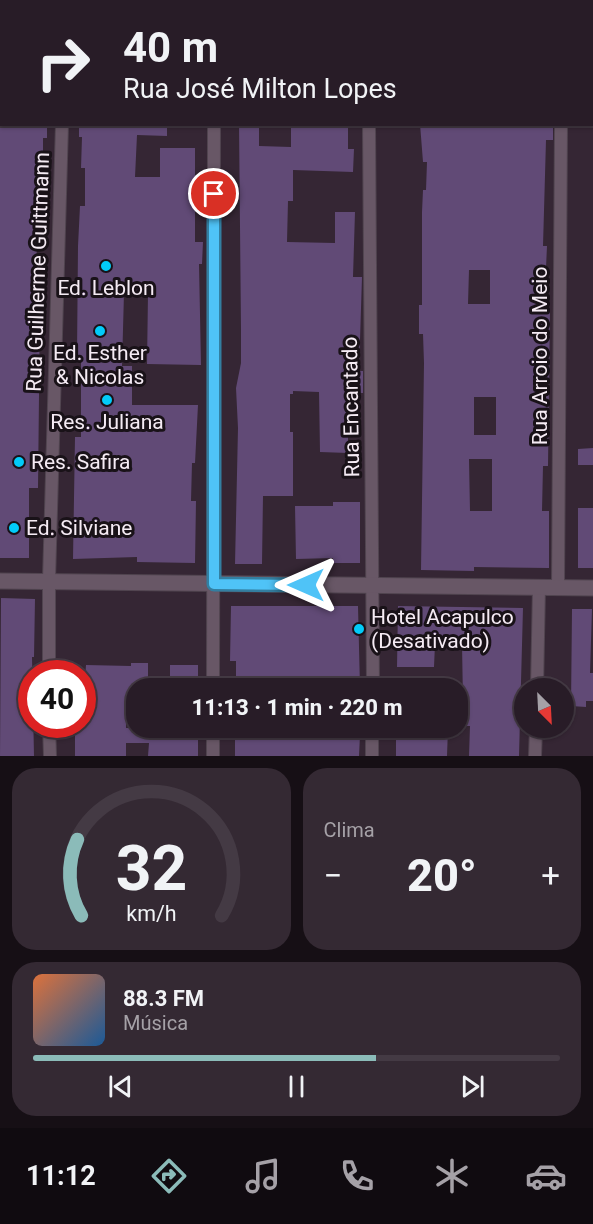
<!DOCTYPE html>
<html lang="pt">
<head>
<meta charset="utf-8">
<style>
  :root { --surface:#281c27; --page:#342933; --text:#f1f3f6; --muted:#a5a1a7; --line:#443a44; --accent:#8bbbb9 }
  body { margin:0; font-family:Roboto,sans-serif; background:var(--page); color:var(--text); height:100vh; display:flex; flex-direction:column; font-size:22px; white-space:nowrap }
  * { box-sizing:border-box; margin:0 }
  p { font-size:20px; color:var(--muted) }
  .icon { flex:none; width:33px; height:33px; fill:none; stroke:currentColor; stroke-width:2; stroke-linecap:round; stroke-linejoin:round }
  .map { position:relative; height:756px; overflow:hidden }
  .panel { display:flex; flex-direction:column; gap:12px; padding:12px; background:#160f15; flex:1 }
  .panel>* { flex:none }
  .guide { position:absolute; left:0px; top:0px; width:594px; height:126px; box-shadow:0 2px 4px #0004,0 0 0 2px var(--line); background:#281c27; color:var(--text); overflow:hidden }
  .needle { width:39px; rotate:156deg }
  .tools { position:absolute; left:514px; top:678px; display:grid; gap:12px }
  .tools a { display:grid; place-items:center; width:60px; height:60px; border-radius:50%; background:var(--surface); box-shadow:0 2px 4px #0004,0 0 0 2px var(--line); font-size:30px }
  .speed { position:absolute; left:18px; top:660px; display:flex; gap:12px; font-size:30px; font-weight:700; text-align:center }
  .speed>* { display:grid; place-content:center; width:78px; height:78px; border-radius:50%; background:var(--surface); box-shadow:0 2px 4px #0004,0 0 0 2px var(--line); line-height:1 }
  .speed .limit { border:9px solid #d22; background:#fff; color:#111 }
  .pin { position:absolute; display:grid; place-items:center; width:51px; height:51px; color:#fff; margin:-26px; border:3px solid #fff; border-radius:50%; box-shadow:0 2px 6px #0007 }
  .me { position:absolute; width:66px; margin:-33px; rotate:270deg; stroke-linejoin:round; filter:drop-shadow(0 0 4px #0008) }
  .turn { display:flex; align-items:center; gap:21px; height:126px; padding:0 24px; font-size:27px }
  .turn .icon { width:78px; height:78px; stroke-width:2.5 }
  .turn b { display:block; font-size:42px; line-height:51px }
  .big { font-size:45px; font-weight:800; line-height:1.1 }
  .panel .tile { flex:1; display:flex; flex-direction:column; justify-content:center; gap:9px; min-width:0; padding:0 21px; border-radius:24px; background:var(--page) }
  .panel .dial { align-items:center; gap:0 }
  .dial svg { height:156px; overflow:visible; fill:none; stroke:var(--line); stroke-width:7; stroke-linecap:round; text-anchor:middle }
  .dial text { fill:var(--text); stroke:none }
  .song { display:flex; align-items:center; gap:18px }
  .cover { width:72px; height:72px; border-radius:9px; background:linear-gradient(135deg,hsl(20 70% 55%),hsl(210 70% 35%)) }
  .played { height:6px; border-radius:3px; background:linear-gradient(90deg,var(--accent) 65%,var(--line) 65%) }
  .keys { display:flex; justify-content:space-around; direction:ltr }
  .heat { display:flex; justify-content:space-between; align-items:center; font-size:33px; direction:ltr }
  .panel .tiles { flex:1; display:grid; gap:12px; grid-template-columns:1fr 1fr }
  .tile:last-child { grid-column:span 2 }
  .trip { position:absolute; left:126px; top:678px; width:342px; height:60px; border-radius:24px; background:var(--surface); box-shadow:0 2px 4px #0004,0 0 0 2px var(--line); font-weight:800; line-height:60px; text-align:center }
  .tab-bar { display:flex; height:96px; justify-content:space-around; align-items:center; background:#100b10; color:var(--muted) }
  .tab-bar .icon { width:42px; height:42px }
  .tab-bar .on { color:var(--accent) }
  .tab-bar b { font-size:27px; color:var(--text) }
  .map>svg:first-child { display:block }
</style>
</head>
<body>
<div class="map">
<svg width="593" height="756" viewBox="0 0 593 756">
  <defs>
    <pattern id="park-crowns" width="20" height="18" patternUnits="userSpaceOnUse" patternTransform="scale(1.5)"><rect width="20" height="18" fill="#6a353d"/><path d="M2 6a3 3 0 1 1 6 0M12 15a3 3 0 1 1 6 0" fill="none" stroke="#80525a"/></pattern>
  </defs>
  <rect width="100%" height="100%" fill="#352634"/>
  <path fill="url(#park-crowns)" d="M0 0H327L2 2 1 44Z
    M373 0H593V60L592 2Z"/>
  <path fill="#614a76" fill-rule="evenodd" d="M0 124H47V138H43V164H37L36 207H44L43 228H37L36 303H40L38 488H29V558H0Z
    M79 124H167V136L137 135 135 177H160V148H195V242H203L202 264H199L201 365 147 364 148 293H124L122 366H132V405H198L195 463H192L191 501H196L195 563 137 562V557L73 559 75 437H81V355H77L78 246 80 206H85V168H81L82 137H79Z
    M239 124H259V146L291 147V124H348V149H354L353 172 293 170V201H288L287 242 335 243V212H355L353 277H362L359 371H363V393H348V453L320 452 319 392 293 391V394H290V432H293V496H263L262 564H235L238 428 236 388 241 363V330Z
    M420 124H553V140H546L543 246H547L546 268H539V310H550L548 466H543L542 511H549V568L474 567V571L421 570 424 363 423 334H419V305H422V212L423 190H426L427 162H423ZM469 270H490V304H468ZM474 397H496V435H474ZM469 459H492V511H470Z
    M593 448V465H578V449Z
    M333 502H360V563H333V558L296 559 295 506H333Z
    M578 508H593V568H578Z
    M1 598 35 599 34 657H32L34 756H0Z
    M231 606H358L360 688H236V661H230Z
    M398 606 523 608 519 756H469L470 726H466V702H463L462 644H435L434 667H397Z
    M572 609H592L590 673H593V701H586V707L571 706Z
    M131 663H148V688H136V698H126V728H198V756H148L149 743H126V756H75V724H82L86 665 131 666Z
    M170 665H198V688H170Z
    M235 728H288V735H360L359 756H235Z
    M396 728H448L447 756H396Z"/>
  <g fill="none" stroke-linecap="round" stroke-linejoin="round">
    <defs>
      <path id="minor" d="M369 124 373 688
        M558 588 561 124
        M49 674V580L62 124
        M213 688 214 124
        M537 688 539 587
        M49 724 50 756
        M213 756V728
        M372 756V728
        M535 756 536 728"/>
      <path id="tertiary" d="M340 0V2
        M0 581 593 588"/>
      <path id="secondary" d="M0 57H2
        M592 66H593"/>
    </defs>
    <use href="#minor" stroke="#50444f" stroke-width="14"/>
    <use href="#tertiary" stroke="#50444f" stroke-width="17"/>
    <use href="#secondary" stroke="#50444f" stroke-width="19"/>
    <use href="#minor" stroke="#685766" stroke-width="12"/>
    <use href="#tertiary" stroke="#685766" stroke-width="15"/>
    <use href="#secondary" stroke="#685766" stroke-width="16"/>
  </g>
  <g fill="none" stroke-linecap="round" stroke-linejoin="round">
    <defs>
      <path id="route" d="M214 194V584L306 585"/>
    </defs>
    <use href="#route" stroke="#337fa1" stroke-width="15"/>
    <use href="#route" stroke="#4fc3f7" stroke-width="10"/>
  </g>
  <g fill="#02cbf9" stroke="#191218" stroke-width="2">
    <circle cx="106" cy="266" r="6"/>
    <circle cx="100" cy="331" r="6"/>
    <circle cx="107" cy="400" r="6"/>
    <circle cx="19" cy="462" r="6"/>
    <circle cx="14" cy="528" r="6"/>
    <circle cx="359" cy="629" r="6"/>
  </g>
  <g text-anchor="middle" dominant-baseline="central" stroke-width="6" stroke-linejoin="round" paint-order="stroke">
    <g font-size="21" fill="#f5ebf4" stroke="#191218">
      <text transform="translate(38 272) rotate(-88)">Rua Guilherme Guittmann</text>
      <text transform="translate(540 356) rotate(-90)">Rua Arroio do Meio</text>
      <text transform="translate(351 407) rotate(-91)">Rua Encantado</text>
    </g>
    <g font-size="21" fill="#f5ebf4" stroke="#191218">
      <text x="106" y="288">Ed. Leblon</text>
      <text x="100" y="353">Ed. Esther<tspan x="100" dy="24">&amp; Nicolas</tspan></text>
      <text x="107" y="422">Res. Juliana</text>
      <text x="31" y="462" text-anchor="start">Res. Safira</text>
      <text x="26" y="528" text-anchor="start">Ed. Silviane</text>
      <text x="371" y="617" text-anchor="start">Hotel Acapulco<tspan x="371" dy="24">(Desativado)</tspan></text>
    </g>
  </g>
</svg>
<div class="tools">
<a><svg class="needle" viewBox="-14 -14 28 28"><path d="M0-13l5 13h-10z" fill="#e53935"/><path d="M0 13l5-13h-10z" fill="#a5a1a7"/></svg></a>
</div>
<div class="speed"><div class="limit">40</div></div>
<div class="pin" style="left:214px;top:194px;background:#d93025"><svg class="icon" aria-label="arrive" viewBox="0 0 24 24"><path d="M6 21V4h12l-3 4 3 4H6"/></svg></div>
<svg class="me" style="left:306px;top:585px" viewBox="-20 -20 40 40"><path d="M0-17L14 15 0 8-14 15z" fill="#4fc3f7" stroke="#fff" stroke-width="4"/></svg>
<div class="trip">11:13 · 1 min · 220 m</div>
<div class="guide">
<div class="turn"><svg class="icon" aria-label="right" viewBox="0 0 24 24"><path d="M7 20v-9h11M14 6l5 5-5 5"/></svg><div><b>40 m</b>Rua José Milton Lopes</div></div>
</div>
</div>
<section class="panel">
<div class="tiles">
<div class="tile dial"><svg viewBox="0 0 100 80">
<path d="M14 69A42 42 0 1 1 86 69"/>
<path d="M14 69A42 42 0 0 1 12 30" stroke="#8bbbb9"/>
<text x="50" y="56" font-size="32" font-weight="700">32</text>
<text x="50" y="72" font-size="11">km/h</text>
</svg></div>
<div class="tile"><p>Clima</p>
<div class="heat"><a>−</a><b class="big">20°</b><a>+</a></div>
</div>
<div class="tile">
<div class="song"><i class="cover"></i><div><b>88.3 FM</b><p>Música</p></div></div>
<div class="played"></div>
<div class="keys"><svg class="icon" aria-label="previous" viewBox="0 0 24 24"><path d="M18 5L8 12l10 7zM5 5v14"/></svg><svg class="icon" aria-label="pause" viewBox="0 0 24 24"><path d="M8 5v14M16 5v14"/></svg><svg class="icon" aria-label="next" viewBox="0 0 24 24"><path d="M6 5l10 7-10 7zM19 5v14"/></svg></div>
</div>
</div>
</section>
<nav class="tab-bar">
<b>11:12</b>
<svg class="icon on" aria-label="directions" viewBox="0 0 24 24"><path d="M12 3l9 9-9 9-9-9zM9 14v-3h6M13 9l2 2-2 2"/></svg>
<svg class="icon" aria-label="music" viewBox="0 0 24 24"><path d="M9 18V5l10-2v13"/><circle cx="6" cy="18" r="3"/><circle cx="16" cy="16" r="3"/></svg>
<svg class="icon" aria-label="phone" viewBox="0 0 24 24"><path d="M5 4h4l2 5-3 2q2 4 5 5l2-3 5 2v4C11 20 4 13 5 4z"/></svg>
<svg class="icon" aria-label="climate" viewBox="0 0 24 24"><path d="M12 3v18M4 7l16 10M4 17L20 7"/></svg>
<svg class="icon" aria-label="car" viewBox="0 0 24 24"><path d="M5 17H2v-5l4-1 3-4h7l3 4 3 1v5h-3M9 17h6M6 11h13"/><circle cx="7" cy="17" r="2"/><circle cx="17" cy="17" r="2"/></svg>
</nav>
</body>
</html>
